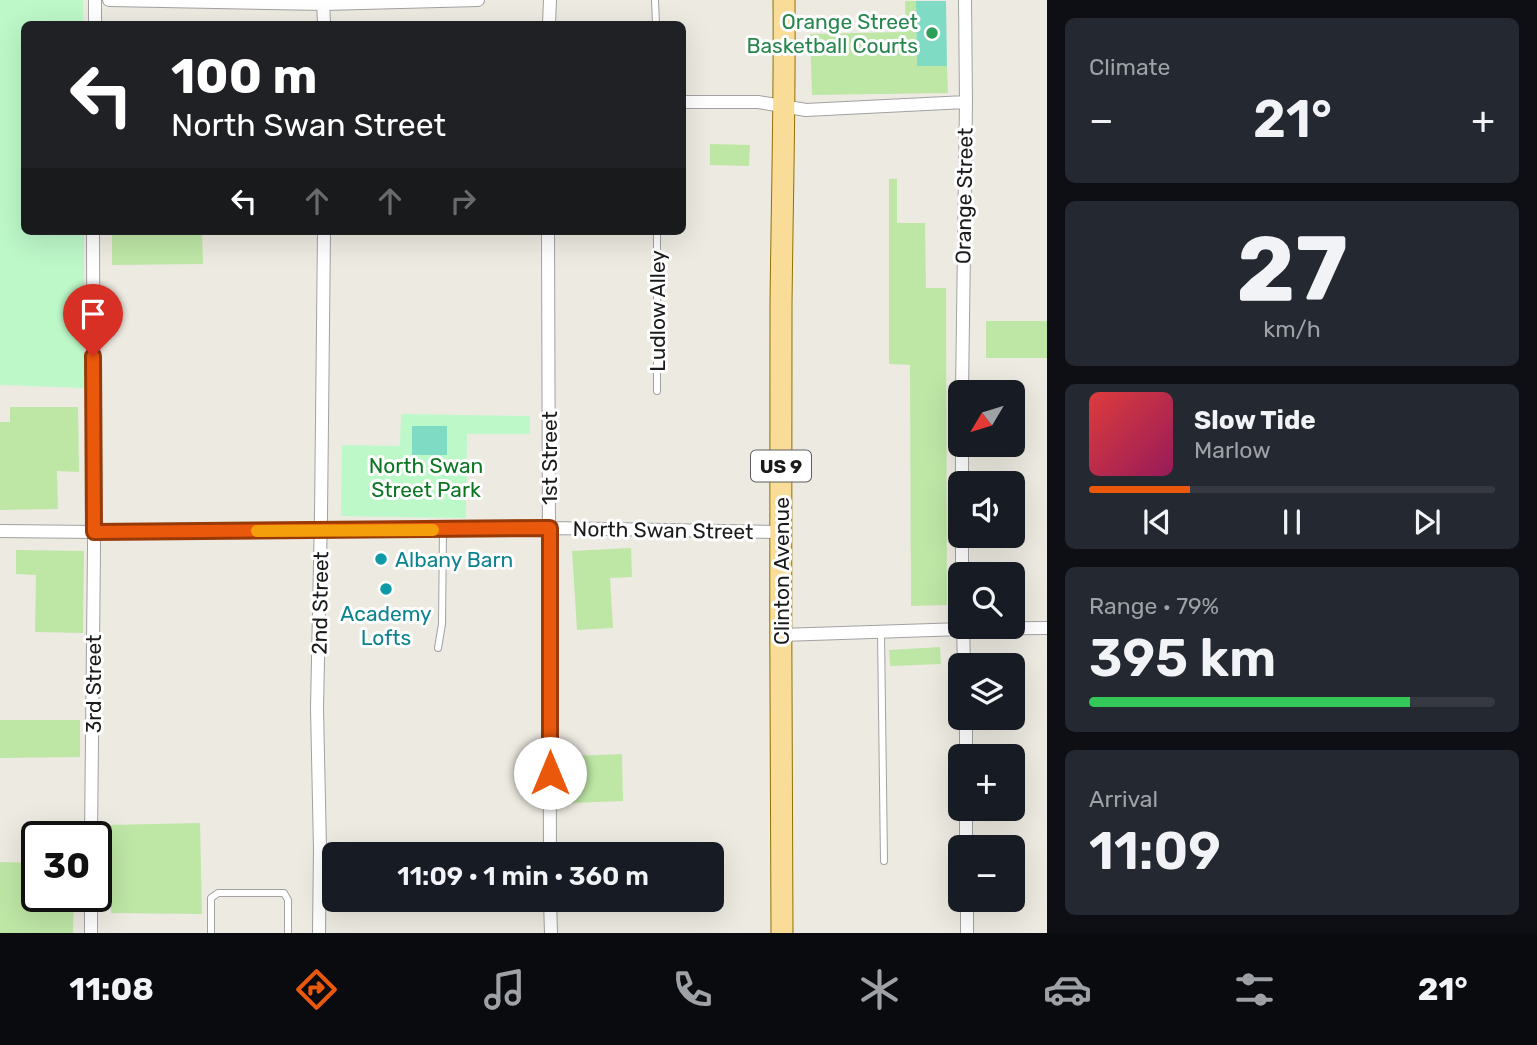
<!DOCTYPE html>
<html lang="en">
<head>
<meta charset="utf-8">
<style>
  :root { --surface:#171b24; --page:#242831; --text:#f1f3f6; --muted:#9ea1a6; --line:#363941; --accent:#ea580c }
  body { margin:0; font-family:Rubik,sans-serif; background:var(--page); color:var(--text); height:100vh; display:flex; flex-direction:column; font-size:26px; white-space:nowrap }
  * { box-sizing:border-box; margin:0 }
  p { font-size:23px; color:var(--muted) }
  .icon { flex:none; width:38px; height:38px; fill:none; stroke:currentColor; stroke-width:2; stroke-linecap:round; stroke-linejoin:round }
  .map { position:relative; flex:1; overflow:hidden }
  .side { display:flex; flex-direction:column; gap:18px; padding:18px; background:#0d0f14; width:490px }
  .side>* { flex:none }
  .banner { position:absolute; left:21px; top:21px; width:665px; height:214px; border-radius:10px; box-shadow:0 7px 28px #0002; background:#202124; color:#fff; overflow:hidden }
  .needle { width:46px; rotate:232deg }
  .controls { position:absolute; left:948px; top:380px; display:grid; gap:14px }
  .controls a { display:grid; place-items:center; width:77px; height:77px; border-radius:10px; background:var(--surface); box-shadow:0 7px 28px #0002; font-size:35px }
  .speed { position:absolute; left:21px; top:821px; display:flex; gap:14px; font-size:35px; font-weight:700; text-align:center }
  .speed>* { display:grid; place-content:center; width:91px; height:91px; border-radius:50%; background:var(--surface); box-shadow:0 7px 28px #0002; line-height:1 }
  .speed .limit { border:4px solid #111; border-radius:10px; background:#fff; color:#111 }
  .pin { position:absolute; display:grid; place-items:center; width:60px; height:60px; color:#fff; margin:-72px -30px; border-radius:50% 50% 50% 0; rotate:-45deg; box-shadow:0 0 7px #0007 }
  .pin .icon { rotate:45deg }
  .me { position:absolute; width:77px; margin:-38px; rotate:0deg; stroke-linejoin:round; filter:drop-shadow(0 0 5px #0008) }
  .turn { display:flex; align-items:center; gap:24px; height:147px; padding:0 35px; font-size:32px }
  .turn .icon { width:91px; height:91px; stroke-width:2.5 }
  .turn b { display:block; font-size:49px; line-height:60px }
  .lanes { display:flex; align-items:center; height:66px; padding:0 35px; background:#0003; justify-content:center; gap:35px; direction:ltr }
  .lanes .off { opacity:.35 }
  .big { font-size:52px; font-weight:600; line-height:1.1 }
  .side .widget { flex:1; display:flex; flex-direction:column; justify-content:center; gap:10px; min-width:0; padding:0 24px; border-radius:10px; background:var(--page) }
  .side .dial { align-items:center; gap:0 }
  .dial b { font-size:91px; line-height:1 }
  .song { display:flex; align-items:center; gap:21px }
  .cover { width:84px; height:84px; border-radius:10px; background:linear-gradient(135deg,hsl(0 70% 55%),hsl(330 70% 35%)) }
  .played { height:7px; border-radius:4px; background:linear-gradient(90deg,var(--accent) 25%,var(--line) 25%) }
  .keys { display:flex; justify-content:space-around; direction:ltr }
  .heat { display:flex; justify-content:space-between; align-items:center; font-size:38px; direction:ltr }
  .charge { height:10px; border-radius:5px; background:linear-gradient(90deg,#34c759 79%,var(--line) 0) }
  .trip { position:absolute; left:322px; top:842px; width:402px; height:70px; border-radius:10px; background:var(--surface); box-shadow:0 7px 28px #0002; font-weight:600; line-height:70px; text-align:center }
  .menu { display:flex; height:112px; justify-content:space-around; align-items:center; background:#090b0e; color:var(--muted) }
  .menu .icon { width:49px; height:49px }
  .menu .current { color:var(--accent) }
  .menu b { font-size:32px; color:var(--text) }
  main { display:flex; flex:1; min-height:0 }
  .map>svg:first-child { display:block }
</style>
</head>
<body>
<main>
<div class="map">
<svg width="1047" height="933" viewBox="0 0 1047 933">
  <rect width="100%" height="100%" fill="#edeae1"/>
  <path fill="#bee7a6" d="M905 1H916L917 66H947L948 93 812 95 810 34 906 32Z
    M710 144 750 145 749 166 710 165Z
    M889 179H897V223H925L926 288H946L947 605 911 606 910 365 889 364Z
    M112 231H202L203 264 112 265Z
    M986 321H1047V358H986Z
    M10 407H78L79 472 57 471 58 509 0 510V422H10Z
    M631 548 632 577 610 578 613 628 577 630 572 551Z
    M16 550 84 551 83 633 35 632 36 575 16 574Z
    M940 647 941 664 890 666 889 650Z
    M0 720H80V757L0 758Z
    M622 754 623 801 572 803 571 756Z
    M200 823 202 914 111 913 108 825Z
    M0 862 37 863V896H74L73 933H0Z"/>
  <path fill="#bdf8c9" d="M0 0H83V24H24V231H84V388L0 385Z
    M401 414 530 416V434H467L466 518 341 516 342 445 400 446Z"/>
  <path fill="#7fdbc3" d="M916 1H946L947 66H917Z
    M412 426H447V455H412Z"/>
  <g fill="none" stroke-linecap="round" stroke-linejoin="round">
    <defs>
      <path id="service" d="M655 0 656 24
        M657 231V391
        M881 632 884 861
        M438 648 442 624 443 530
        M211 933V898L218 893H284L288 900V933"/>
      <path id="minor" d="M109 0 324 4 478 0
        M323 0 324 24
        M95 24V0
        M549 24 550 0
        M682 102H758L806 110 966 102
        M548 231 550 854
        M962 392 966 102 965 0
        M962 444V483
        M0 531 94 532 550 528 780 532
        M962 536V574
        M963 626 964 665
        M781 635 963 629 1047 628
        M966 718V756
        M966 808V847
        M91 836 94 548 93 231
        M550 900 551 933
        M967 900V933
        M91 933V896
        M319 933 320 849 317 708 321 515 324 231"/>
      <path id="primary" d="M782 933C781 724 780 516 781 307 782 205 785 103 784 0"/>
    </defs>
    <use href="#service" stroke="#a2a2a2" stroke-width="8"/>
    <use href="#minor" stroke="#a2a2a2" stroke-width="14"/>
    <use href="#primary" stroke="#907203" stroke-width="23"/>
    <use href="#service" stroke="#fff" stroke-width="6"/>
    <use href="#minor" stroke="#fff" stroke-width="12"/>
    <use href="#primary" stroke="#fadc99" stroke-width="21"/>
  </g>
  <g fill="none" stroke-linecap="round" stroke-linejoin="round">
    <defs>
      <path id="route" d="M93 356 94 532 550 528V773"/>
    </defs>
    <use href="#route" stroke="#983908" stroke-width="18"/>
    <use href="#route" stroke="#ea580c" stroke-width="12"/>
    <path stroke="#f59e0b" stroke-width="12" d="M257 531 433 530"/>
  </g>
  <circle fill="#2e9e5b" stroke="#fff" stroke-width="2.5" cx="932" cy="33" r="7"/>
  <g fill="#0f9aa8" stroke="#fff" stroke-width="2.5">
    <circle cx="381" cy="559" r="7"/>
    <circle cx="386" cy="589" r="7"/>
  </g>
  <g text-anchor="middle" dominant-baseline="central" stroke-width="6" stroke-linejoin="round" paint-order="stroke">
    <rect fill="#fff" stroke="#5f5f5f" stroke-width="2" x="751" y="450.5" width="60" height="31" rx="5"/>
    <g font-size="19" font-weight="bold" fill="#1b1b1b">
      <text x="781" y="466">US 9</text>
    </g>
    <g font-size="21" fill="#27864d" stroke="#fff" text-anchor="end">
      <text x="918" y="21">Orange Street<tspan x="918" dy="24">Basketball Courts</tspan></text>
    </g>
    <g font-size="21" fill="#1b1b1b" stroke="#fff">
      <text transform="translate(964 196) rotate(-89)">Orange Street</text>
      <text transform="translate(657 311) rotate(-90)">Ludlow Alley</text>
      <text transform="translate(549 458) rotate(-90)">1st Street</text>
      <text transform="translate(663 530) rotate(1)">North Swan Street</text>
      <text transform="translate(781 571) rotate(-90)">Clinton Avenue</text>
      <text transform="translate(320 603) rotate(-89)">2nd Street</text>
      <text transform="translate(93 684) rotate(-90)">3rd Street</text>
    </g>
    <g font-size="21" fill="#0d7623" stroke="#fff">
      <text x="426" y="465">North Swan<tspan x="426" dy="24">Street Park</tspan></text>
    </g>
    <g font-size="21" fill="#0d838f" stroke="#fff" text-anchor="start">
      <text x="395" y="559">Albany Barn</text>
      <text x="386" y="613" text-anchor="middle">Academy<tspan x="386" dy="24">Lofts</tspan></text>
    </g>
  </g>
</svg>
<div class="controls">
<a><svg class="needle" viewBox="-14 -14 28 28"><path d="M0-13l5 13h-10z" fill="#e53935"/><path d="M0 13l5-13h-10z" fill="#9ea1a6"/></svg></a>
<a><svg class="icon" aria-label="sound" viewBox="0 0 24 24"><path d="M4 9h4l5-4v14l-5-4H4zM17 9q2 3 0 6"/></svg></a>
<a><svg class="icon" aria-label="search" viewBox="0 0 24 24"><circle cx="10" cy="10" r="6"/><path d="M15 15l6 6"/></svg></a>
<a><svg class="icon" aria-label="layers" viewBox="0 0 24 24"><path d="M12 4l9 5-9 5-9-5zM3 14l9 5 9-5"/></svg></a>
<a>+</a>
<a>−</a>
</div>
<div class="speed"><div class="limit">30</div></div>
<div class="pin" style="left:93px;top:356px;background:#d93025"><svg class="icon" aria-label="arrive" viewBox="0 0 24 24"><path d="M6 21V4h12l-3 4 3 4H6"/></svg></div>
<svg class="me" style="left:550px;top:773px" viewBox="-20 -20 40 40"><circle r="19" fill="#fff"/><path d="M0-13L10 11 0 6-10 11z" fill="#ea580c"/></svg>
<div class="trip">11:09 · 1 min · 360 m</div>
<div class="banner">
<div class="turn"><svg class="icon" aria-label="left" viewBox="0 0 24 24"><path d="M17 20v-9H6M10 6l-5 5 5 5"/></svg><div><b>100 m</b>North Swan Street</div></div>
<div class="lanes"><svg class="icon" aria-label="left" viewBox="0 0 24 24"><path d="M17 20v-9H6M10 6l-5 5 5 5"/></svg><svg class="icon off" aria-label="ahead" viewBox="0 0 24 24"><path d="M12 20V5M6 11l6-6 6 6"/></svg><svg class="icon off" aria-label="ahead" viewBox="0 0 24 24"><path d="M12 20V5M6 11l6-6 6 6"/></svg><svg class="icon off" aria-label="right" viewBox="0 0 24 24"><path d="M7 20v-9h11M14 6l5 5-5 5"/></svg></div>
</div>
</div>
<section class="side">
<div class="widget"><p>Climate</p>
<div class="heat"><a>−</a><b class="big">21°</b><a>+</a></div>
</div>
<div class="widget dial"><b>27</b><p>km/h</p></div>
<div class="widget">
<div class="song"><i class="cover"></i><div><b>Slow Tide</b><p>Marlow</p></div></div>
<div class="played"></div>
<div class="keys"><svg class="icon" aria-label="previous" viewBox="0 0 24 24"><path d="M18 5L8 12l10 7zM5 5v14"/></svg><svg class="icon" aria-label="pause" viewBox="0 0 24 24"><path d="M8 5v14M16 5v14"/></svg><svg class="icon" aria-label="next" viewBox="0 0 24 24"><path d="M6 5l10 7-10 7zM19 5v14"/></svg></div>
</div>
<div class="widget"><p>Range · 79%</p><b class="big">395 km</b><div class="charge"></div></div>
<div class="widget"><p>Arrival</p><b class="big">11:09</b></div>
</section>
</main>
<nav class="menu">
<b>11:08</b>
<svg class="icon current" aria-label="directions" viewBox="0 0 24 24"><path d="M12 3l9 9-9 9-9-9zM9 14v-3h6M13 9l2 2-2 2"/></svg>
<svg class="icon" aria-label="music" viewBox="0 0 24 24"><path d="M9 18V5l10-2v13"/><circle cx="6" cy="18" r="3"/><circle cx="16" cy="16" r="3"/></svg>
<svg class="icon" aria-label="phone" viewBox="0 0 24 24"><path d="M5 4h4l2 5-3 2q2 4 5 5l2-3 5 2v4C11 20 4 13 5 4z"/></svg>
<svg class="icon" aria-label="climate" viewBox="0 0 24 24"><path d="M12 3v18M4 7l16 10M4 17L20 7"/></svg>
<svg class="icon" aria-label="car" viewBox="0 0 24 24"><path d="M5 17H2v-5l4-1 3-4h7l3 4 3 1v5h-3M9 17h6M6 11h13"/><circle cx="7" cy="17" r="2"/><circle cx="17" cy="17" r="2"/></svg>
<svg class="icon" aria-label="filters" viewBox="0 0 24 24"><path d="M4 7h16M4 17h16"/><circle cx="9" cy="7" r="2"/><circle cx="15" cy="17" r="2"/></svg>
<b>21°</b>
</nav>
</body>
</html>
